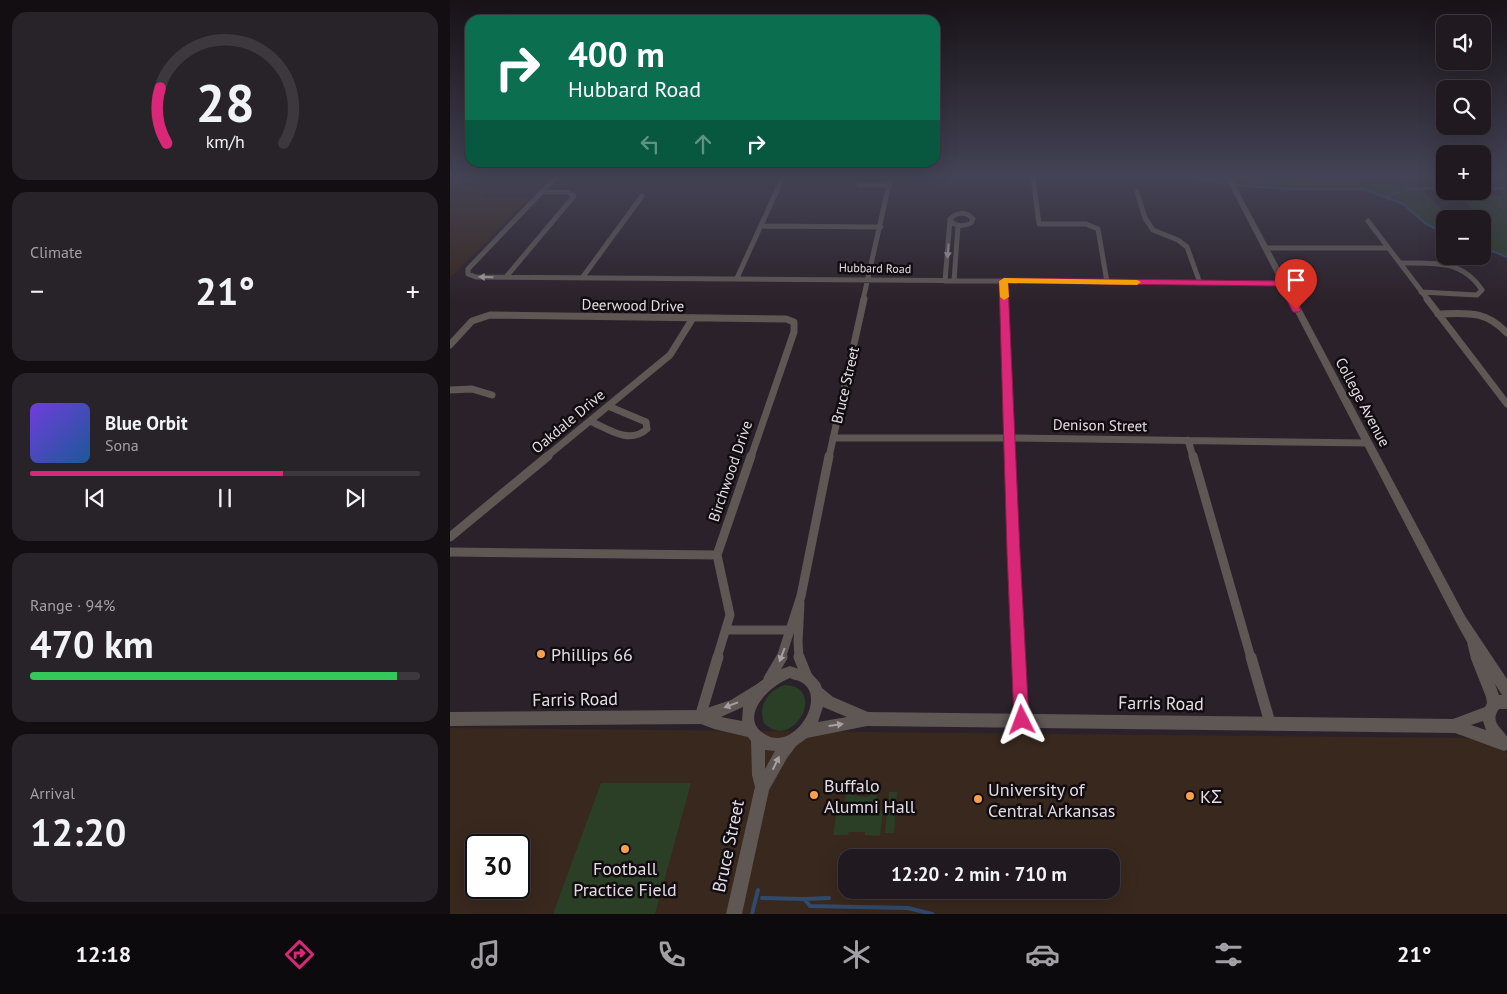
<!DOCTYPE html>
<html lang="en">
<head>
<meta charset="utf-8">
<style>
  :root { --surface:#201920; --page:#282229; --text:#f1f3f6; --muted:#a2a0a5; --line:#3d383e; --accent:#db2777 }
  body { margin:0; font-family:"PT Sans",sans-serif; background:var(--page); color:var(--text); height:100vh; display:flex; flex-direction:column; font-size:19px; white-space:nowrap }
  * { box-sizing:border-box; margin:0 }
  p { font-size:16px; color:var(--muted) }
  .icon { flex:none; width:28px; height:28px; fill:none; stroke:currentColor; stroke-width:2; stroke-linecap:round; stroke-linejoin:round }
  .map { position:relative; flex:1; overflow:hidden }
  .drawer { display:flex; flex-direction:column; gap:12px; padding:12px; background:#120e12; width:450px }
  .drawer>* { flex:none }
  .guide { position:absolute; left:15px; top:15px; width:475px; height:152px; border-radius:15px; box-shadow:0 5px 20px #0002,0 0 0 1px var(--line); background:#0b6e4f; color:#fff; overflow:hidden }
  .controls { position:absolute; left:986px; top:15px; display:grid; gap:10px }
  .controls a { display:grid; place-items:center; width:55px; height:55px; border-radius:10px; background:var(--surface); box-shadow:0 5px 20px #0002,0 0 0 1px var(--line); font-size:25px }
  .speed { position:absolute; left:15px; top:834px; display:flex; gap:10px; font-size:25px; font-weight:700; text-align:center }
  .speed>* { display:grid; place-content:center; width:65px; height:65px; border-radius:50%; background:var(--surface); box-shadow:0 5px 20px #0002,0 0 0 1px var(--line); line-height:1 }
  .speed .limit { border:2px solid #111; border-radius:8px; background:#fff; color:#111 }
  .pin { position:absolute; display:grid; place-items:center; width:42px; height:42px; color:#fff; margin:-51px -21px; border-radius:50% 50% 50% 0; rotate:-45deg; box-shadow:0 0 5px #0007 }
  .pin .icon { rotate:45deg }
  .me { position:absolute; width:55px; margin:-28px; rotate:357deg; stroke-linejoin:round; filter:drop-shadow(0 0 4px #0008) }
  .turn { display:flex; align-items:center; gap:18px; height:105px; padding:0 20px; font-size:22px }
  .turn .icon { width:65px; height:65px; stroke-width:2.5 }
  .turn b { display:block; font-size:35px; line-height:42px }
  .lanes { display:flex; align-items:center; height:48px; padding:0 20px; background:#0003; justify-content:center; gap:25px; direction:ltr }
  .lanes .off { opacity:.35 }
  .big { font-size:38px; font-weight:700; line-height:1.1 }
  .drawer .widget { flex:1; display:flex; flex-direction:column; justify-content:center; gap:8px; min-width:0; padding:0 18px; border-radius:15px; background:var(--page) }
  .drawer .dial { align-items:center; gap:0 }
  .dial svg { height:130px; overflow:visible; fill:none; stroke:var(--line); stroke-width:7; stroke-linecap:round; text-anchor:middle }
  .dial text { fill:var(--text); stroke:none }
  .song { display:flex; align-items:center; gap:15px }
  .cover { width:60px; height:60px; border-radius:8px; background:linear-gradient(135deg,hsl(260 70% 55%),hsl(210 70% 35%)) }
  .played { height:5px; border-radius:2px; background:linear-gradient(90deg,var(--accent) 65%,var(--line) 65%) }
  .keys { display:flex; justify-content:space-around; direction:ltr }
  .heat { display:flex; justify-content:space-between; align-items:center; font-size:28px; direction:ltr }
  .charge { height:8px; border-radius:4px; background:linear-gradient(90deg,#34c759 94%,var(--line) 0) }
  .trip { position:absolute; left:388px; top:849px; width:282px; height:50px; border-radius:15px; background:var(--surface); box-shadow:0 5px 20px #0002,0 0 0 1px var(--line); font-weight:700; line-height:50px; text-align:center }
  .dock { display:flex; height:80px; justify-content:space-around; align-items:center; background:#0d0a0d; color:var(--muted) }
  .dock .icon { width:35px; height:35px }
  .dock .current { color:var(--accent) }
  .dock b { font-size:22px; color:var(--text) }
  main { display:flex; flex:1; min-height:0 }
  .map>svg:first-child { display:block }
</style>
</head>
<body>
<main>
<section class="drawer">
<div class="widget dial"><svg viewBox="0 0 100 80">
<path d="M14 69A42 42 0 1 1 86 69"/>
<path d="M14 69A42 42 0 0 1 10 35" stroke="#db2777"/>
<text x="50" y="56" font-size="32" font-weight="700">28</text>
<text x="50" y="72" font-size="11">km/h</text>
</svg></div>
<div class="widget"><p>Climate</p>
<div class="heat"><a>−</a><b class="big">21°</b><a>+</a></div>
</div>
<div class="widget">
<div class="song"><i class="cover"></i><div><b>Blue Orbit</b><p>Sona</p></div></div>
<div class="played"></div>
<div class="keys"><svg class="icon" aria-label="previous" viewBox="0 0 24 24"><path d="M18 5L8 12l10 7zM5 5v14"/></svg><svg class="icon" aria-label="pause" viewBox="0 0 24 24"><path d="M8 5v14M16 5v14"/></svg><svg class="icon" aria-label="next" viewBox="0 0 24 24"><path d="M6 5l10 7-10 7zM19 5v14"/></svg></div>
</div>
<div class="widget"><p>Range · 94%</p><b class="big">470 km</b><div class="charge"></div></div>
<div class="widget"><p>Arrival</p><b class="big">12:20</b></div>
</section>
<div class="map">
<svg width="1057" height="914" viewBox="0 0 1057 914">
  <rect width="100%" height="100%" fill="#2b212a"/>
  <path fill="#352634" d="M946 175H995V180H950Z"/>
  <path fill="#38281e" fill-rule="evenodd" d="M0 175H101L54 176 32 197 79 198 2 276H0Z
    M0 728 1016 738 1034 741 1057 753V914H0ZM26 845H69V888H26ZM396 858H661V890H396Z"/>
  <path fill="#2b3f27" d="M723 175H810L849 182 958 183 972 189 997 215 1024 213 1011 194 1050 196 1057 187V257L1033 247 1032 219H995V234L975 223 952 204 913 189H841L772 181 759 182Z
    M334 685C379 686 343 753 314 723 308 705 317 692 334 685Z
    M151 783H241L205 914H103Z
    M439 792H447L444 833H435Z
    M396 794 415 797 427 794 425 811H433L430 836 415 835V832H399L398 835H383L387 811 394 810Z"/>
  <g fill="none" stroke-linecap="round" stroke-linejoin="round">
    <path stroke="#304a6e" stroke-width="2" d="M729 175 795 186 841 189H913L953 204 975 223 995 234
      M956 189 995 188
      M1032 189 1057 188
      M935 197 950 192
      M1032 247 1057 257"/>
    <path stroke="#304a6e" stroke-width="4" d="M312 898 354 899 360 906 458 908 482 914
      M354 899 379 898
      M302 914 308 890"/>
    <path stroke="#5e5754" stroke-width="5" d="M108 175 18 269V274L26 277 832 283
      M578 175 583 178 589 224H636L648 229 657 282
      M409 185H439
      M687 192 695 218 703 230 728 240 737 247 750 283
      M918 221 978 300
      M311 226 431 227
      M815 248H938
      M950 263C984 263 1011 259 1032 290L1027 295 971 292
      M56 277 124 196 118 192H92
      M132 278 192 196
      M287 278 334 175
      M495 281 500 219C507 212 516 211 523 219L521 223C513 227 507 227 500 221
      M504 281 508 226
      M554 281 555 300
      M413 300 441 175"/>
    <path stroke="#5e5754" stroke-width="7" d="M555 299 560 457
      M977 299 1057 404
      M988 314C1018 313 1035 310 1057 333
      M0 345 22 321 40 315 336 319 344 322V332L301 457
      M0 390 22 389 42 395
      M140 421C158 429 179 445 197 429L196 422 158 406
      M383 438H560L917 443
      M738 440 743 457
      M96 457 220 355 243 318
      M379 457 414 299"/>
    <path stroke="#5e5754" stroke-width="9" d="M560 456 569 658
      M743 456 801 658
      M0 537 98 456
      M0 552 267 555
      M276 630H339
      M267 658 280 615 267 555 301 456
      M331 658 351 596 379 456
      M349 658 348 642 350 603"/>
    <path stroke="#5e5754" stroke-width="11" d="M349 657 357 677
      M569 657 572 720
      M801 657 820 723
      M319 679 332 657
      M250 717 268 657"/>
    <path fill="#5e5754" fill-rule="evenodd" d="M774 175H780L1015 616 1057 679V709H1049C1039 723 1053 728 1057 737 1057 740 1057 747 1057 750L1054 751 1005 733 417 726 357 738 346 746 337 758 319 790 292 914H276L305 787 302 775 301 741 298 737 264 729 251 724 0 726V712L251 710 281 700 307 684 323 672 340 666 361 673 370 683 372 688 383 697 418 712 1003 719 1035 707 1037 703 1036 697 1021 659 1017 642 1007 624ZM340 678C343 680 348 680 351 682 378 696 345 751 316 735 286 718 320 685 340 678ZM1045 684 1052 695H1054H1049ZM293 707 292 721 271 717ZM373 707 397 717 368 722ZM1033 721 1036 730 1021 725ZM315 750 325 751 315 769Z"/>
  </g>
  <defs><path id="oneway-solid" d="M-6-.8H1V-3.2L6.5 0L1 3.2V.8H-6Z" transform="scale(1.25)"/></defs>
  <g fill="#a7a0a2">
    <use href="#oneway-solid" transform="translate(498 251) rotate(95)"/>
    <use href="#oneway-solid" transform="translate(36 277) rotate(-179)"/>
    <use href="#oneway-solid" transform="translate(332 655) rotate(111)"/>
    <use href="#oneway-solid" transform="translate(281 705) rotate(160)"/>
    <use href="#oneway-solid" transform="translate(386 725) rotate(-8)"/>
    <use href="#oneway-solid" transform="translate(326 763) rotate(-64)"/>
  </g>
  <linearGradient id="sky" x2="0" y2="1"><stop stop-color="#181217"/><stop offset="0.58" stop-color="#444355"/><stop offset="1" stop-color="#444355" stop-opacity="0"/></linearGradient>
  <rect width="1057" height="303" fill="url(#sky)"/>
  <path fill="#db2777" stroke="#8e194d" d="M554 278 832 281 836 283 851 310 849 312H843L829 286 558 283 570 552 579 720 577 726 572 728 566 726 564 720 557 552 549 281Z"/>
  <path fill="#f59e0b" d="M554 278 687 280 691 282 687 285 558 283 559 297 554 300 550 297 549 281Z"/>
  <g fill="#f8a04b" stroke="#110c10" stroke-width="2">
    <circle cx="91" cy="654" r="5"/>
    <circle cx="364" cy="795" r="5"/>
    <circle cx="740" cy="796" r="5"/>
    <circle cx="528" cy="799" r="5"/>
    <circle cx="175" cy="849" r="5"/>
  </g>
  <g text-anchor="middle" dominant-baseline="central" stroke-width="5" stroke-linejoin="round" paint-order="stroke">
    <g font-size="12" fill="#e3dce2" stroke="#110c10">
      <text transform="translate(425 268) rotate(1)">Hubbard Road</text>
    </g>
    <g font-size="15" fill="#e3dce2" stroke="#110c10">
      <text transform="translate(183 305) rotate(1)">Deerwood Drive</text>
      <text transform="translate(395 385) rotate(-77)">Bruce Street</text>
      <text transform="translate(913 402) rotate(62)">College Avenue</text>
      <text transform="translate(118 421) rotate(-40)">Oakdale Drive</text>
      <text transform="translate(650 425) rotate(1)">Denison Street</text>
      <text transform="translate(280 471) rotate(-71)">Birchwood Drive</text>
    </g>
    <g font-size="18" fill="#e3dce2" stroke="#110c10" text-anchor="start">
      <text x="101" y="654">Phillips 66</text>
      <text x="374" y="785">Buffalo<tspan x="374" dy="21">Alumni Hall</tspan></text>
      <text x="538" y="789">University of<tspan x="538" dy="21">Central Arkansas</tspan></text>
      <text x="750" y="796">KΣ</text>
      <text x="175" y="868" text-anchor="middle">Football<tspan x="175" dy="21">Practice Field</tspan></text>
    </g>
    <g font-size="18" fill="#e3dce2" stroke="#110c10">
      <text transform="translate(125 699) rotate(-1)">Farris Road</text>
      <text transform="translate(711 703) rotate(1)">Farris Road</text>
      <text transform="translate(278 846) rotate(-78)">Bruce Street</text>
    </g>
  </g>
</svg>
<div class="controls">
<a><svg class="icon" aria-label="sound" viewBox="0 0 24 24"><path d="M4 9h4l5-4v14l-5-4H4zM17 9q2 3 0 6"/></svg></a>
<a><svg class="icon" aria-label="search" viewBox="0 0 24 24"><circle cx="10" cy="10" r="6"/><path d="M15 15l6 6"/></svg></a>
<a>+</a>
<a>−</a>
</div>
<div class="speed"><div class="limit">30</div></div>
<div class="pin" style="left:846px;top:310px;background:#d93025"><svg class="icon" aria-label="arrive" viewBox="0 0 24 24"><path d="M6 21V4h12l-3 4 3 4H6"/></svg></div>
<svg class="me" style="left:572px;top:720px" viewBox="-20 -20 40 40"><path d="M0-17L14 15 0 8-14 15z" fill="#db2777" stroke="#fff" stroke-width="4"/></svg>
<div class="trip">12:20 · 2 min · 710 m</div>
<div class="guide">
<div class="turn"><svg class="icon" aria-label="right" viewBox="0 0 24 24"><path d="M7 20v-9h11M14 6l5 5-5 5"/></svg><div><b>400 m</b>Hubbard Road</div></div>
<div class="lanes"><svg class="icon off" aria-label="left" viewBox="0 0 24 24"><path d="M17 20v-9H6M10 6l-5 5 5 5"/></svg><svg class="icon off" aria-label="ahead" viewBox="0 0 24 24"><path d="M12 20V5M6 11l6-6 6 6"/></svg><svg class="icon" aria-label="right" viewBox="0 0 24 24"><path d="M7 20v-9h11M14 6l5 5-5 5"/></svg></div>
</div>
</div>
</main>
<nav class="dock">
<b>12:18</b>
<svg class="icon current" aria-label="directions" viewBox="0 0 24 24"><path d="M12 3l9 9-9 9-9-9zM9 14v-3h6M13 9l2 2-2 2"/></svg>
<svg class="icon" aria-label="music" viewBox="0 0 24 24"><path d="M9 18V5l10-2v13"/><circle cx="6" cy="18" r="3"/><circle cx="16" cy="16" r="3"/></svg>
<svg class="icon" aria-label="phone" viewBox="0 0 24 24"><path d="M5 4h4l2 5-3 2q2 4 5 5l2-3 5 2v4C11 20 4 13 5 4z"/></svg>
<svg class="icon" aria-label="climate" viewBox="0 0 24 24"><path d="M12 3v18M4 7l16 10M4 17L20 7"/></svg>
<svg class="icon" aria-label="car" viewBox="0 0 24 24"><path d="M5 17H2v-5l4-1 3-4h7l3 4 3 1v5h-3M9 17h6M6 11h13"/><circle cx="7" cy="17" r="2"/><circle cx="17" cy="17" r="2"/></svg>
<svg class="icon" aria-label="filters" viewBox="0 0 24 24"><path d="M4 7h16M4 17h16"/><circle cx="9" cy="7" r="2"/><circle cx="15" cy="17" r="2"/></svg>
<b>21°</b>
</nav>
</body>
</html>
